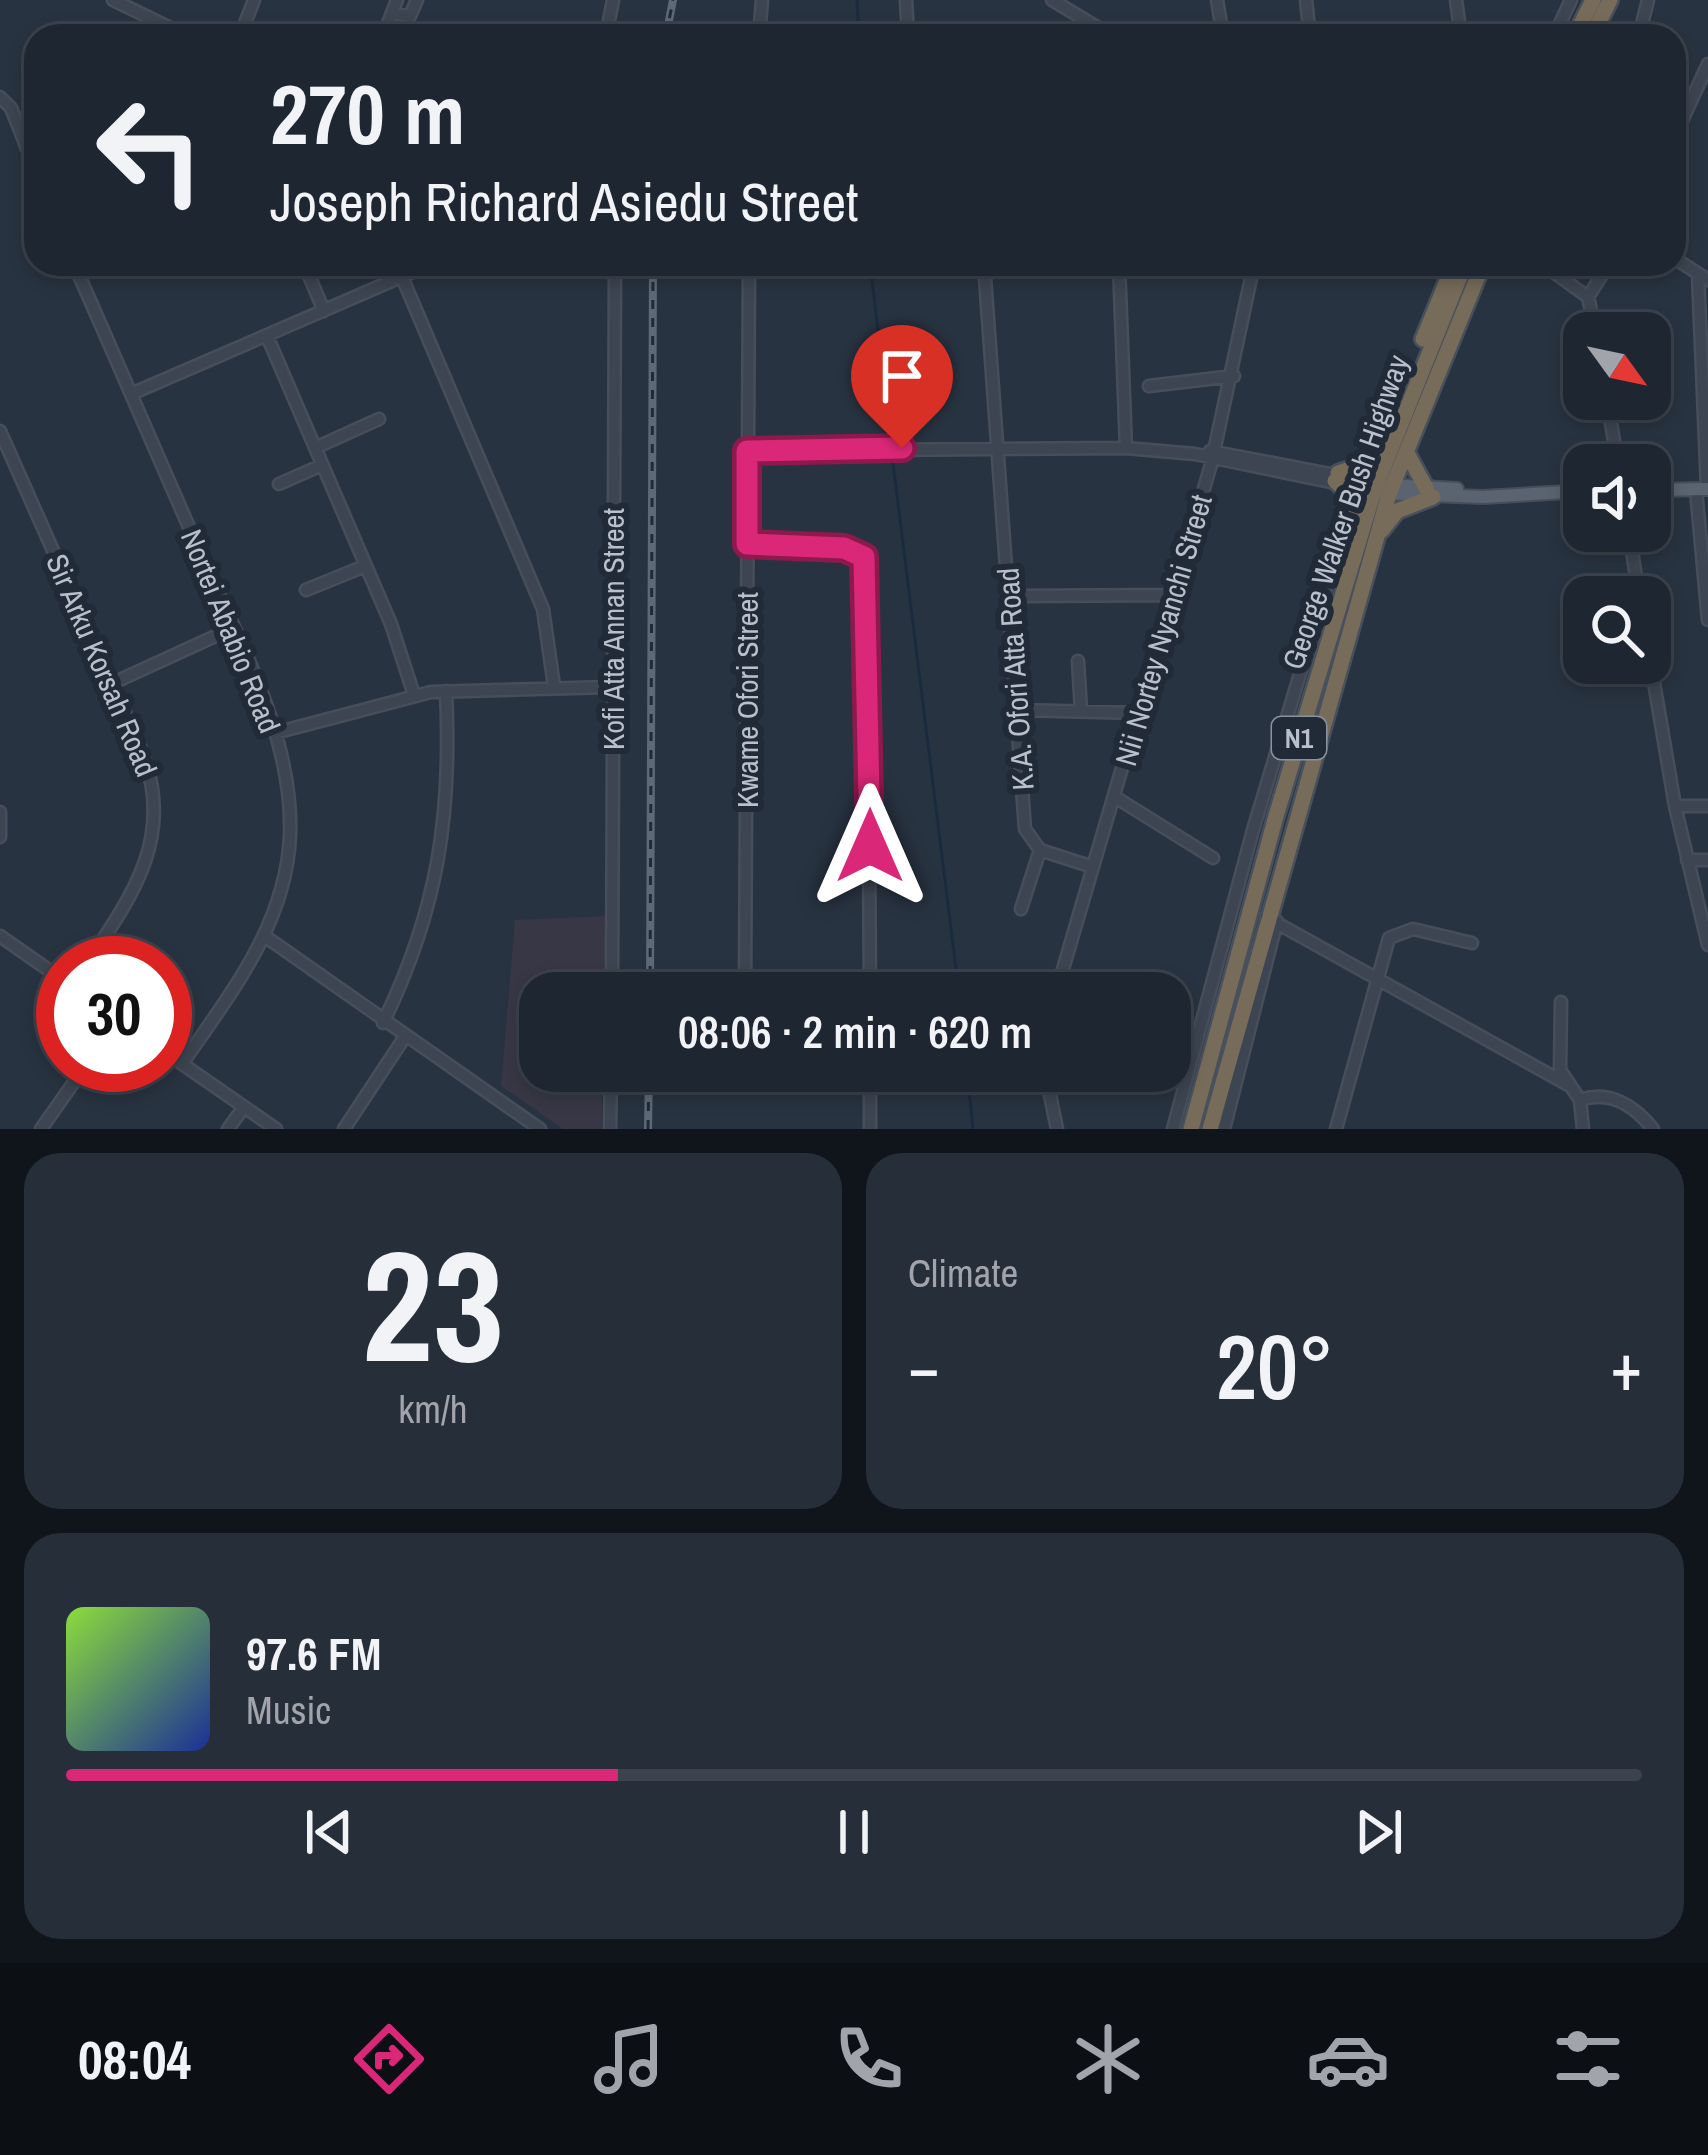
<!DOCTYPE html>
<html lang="en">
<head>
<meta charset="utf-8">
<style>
  :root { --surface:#1e2631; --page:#262e39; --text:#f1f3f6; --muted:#a1a5ab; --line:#3c434d; --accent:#db2777 }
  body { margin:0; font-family:"Archivo Narrow",sans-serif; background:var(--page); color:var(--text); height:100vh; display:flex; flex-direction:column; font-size:45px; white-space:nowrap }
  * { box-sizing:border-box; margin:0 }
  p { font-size:39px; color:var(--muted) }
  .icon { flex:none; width:66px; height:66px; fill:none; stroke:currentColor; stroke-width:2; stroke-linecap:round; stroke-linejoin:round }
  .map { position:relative; height:1129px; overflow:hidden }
  .details { display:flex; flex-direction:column; gap:24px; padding:24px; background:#10151b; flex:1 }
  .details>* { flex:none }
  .banner { position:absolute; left:24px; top:24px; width:1662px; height:252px; border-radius:36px; box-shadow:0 6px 18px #0003,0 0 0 3px var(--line); background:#1e2631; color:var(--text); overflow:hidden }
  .needle { width:78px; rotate:123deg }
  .tools { position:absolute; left:1563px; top:312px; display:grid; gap:24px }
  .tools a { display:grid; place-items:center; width:108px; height:108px; border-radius:24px; background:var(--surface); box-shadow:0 6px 18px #0003,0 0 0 3px var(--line); font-size:60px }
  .speed { position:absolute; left:36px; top:936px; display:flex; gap:24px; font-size:60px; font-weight:700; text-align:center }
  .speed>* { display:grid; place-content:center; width:156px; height:156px; border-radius:50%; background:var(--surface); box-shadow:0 6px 18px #0003,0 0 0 3px var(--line); line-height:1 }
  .speed .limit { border:18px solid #d22; background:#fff; color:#111 }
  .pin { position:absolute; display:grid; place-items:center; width:102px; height:102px; color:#fff; margin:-123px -51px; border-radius:50% 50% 50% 0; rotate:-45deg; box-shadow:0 0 12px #0007 }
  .pin .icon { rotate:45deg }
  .me { position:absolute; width:132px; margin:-66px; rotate:0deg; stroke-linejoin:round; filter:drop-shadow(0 0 9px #0008) }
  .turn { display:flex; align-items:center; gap:42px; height:252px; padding:0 48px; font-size:54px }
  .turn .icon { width:156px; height:156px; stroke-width:2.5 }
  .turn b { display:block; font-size:84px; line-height:102px }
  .big { font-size:90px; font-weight:600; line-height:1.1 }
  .details .tile { flex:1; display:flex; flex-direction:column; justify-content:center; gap:18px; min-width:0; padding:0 42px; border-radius:36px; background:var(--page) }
  .details .dial { align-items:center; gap:0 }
  .dial b { font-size:156px; line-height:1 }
  .song { display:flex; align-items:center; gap:36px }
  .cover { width:144px; height:144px; border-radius:18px; background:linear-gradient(135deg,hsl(90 70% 55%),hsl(230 70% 35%)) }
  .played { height:12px; border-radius:6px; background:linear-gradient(90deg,var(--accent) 35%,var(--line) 35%) }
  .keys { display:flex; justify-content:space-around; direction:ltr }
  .heat { display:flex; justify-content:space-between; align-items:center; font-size:66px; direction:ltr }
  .details .tiles { flex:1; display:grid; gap:24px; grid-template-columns:1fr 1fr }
  .tile:last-child { grid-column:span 2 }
  .trip { position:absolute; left:519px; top:972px; width:672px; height:120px; border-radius:36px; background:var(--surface); box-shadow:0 6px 18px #0003,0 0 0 3px var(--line); font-weight:600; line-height:120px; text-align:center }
  .dock { display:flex; height:192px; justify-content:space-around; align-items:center; background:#0c0f14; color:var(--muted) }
  .dock .icon { width:84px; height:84px }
  .dock .on { color:var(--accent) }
  .dock b { font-size:54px; color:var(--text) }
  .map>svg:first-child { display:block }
</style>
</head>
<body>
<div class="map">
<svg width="1708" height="1129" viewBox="0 0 1708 1129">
  <rect width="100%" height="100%" fill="#283341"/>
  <path fill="#383745" d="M606 916 604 993H540V1071H603L602 1129H563L501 1086 515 920Z"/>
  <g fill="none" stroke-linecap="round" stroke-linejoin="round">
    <path stroke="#1b2b3f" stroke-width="3" d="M857 0 859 36
      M870 264 892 445
      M892 455 959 993
      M967 1071 973 1129"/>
    <defs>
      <path id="minor" d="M113 0 187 36
        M906 0 908 36
        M1052 0 1112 36
        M1217 0 1223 36
        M1306 0 1310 36
        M1456 0 1461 36
        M392 13 410 16 417 0
        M240 36 254 0
        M383 36 397 0
        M606 36 613 0
        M759 36 762 0
        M1554 36 1571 0
        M1639 36 1648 0
        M0 97 11 108 36 171
        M1674 138 1708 64
        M1674 258 1708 280
        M74 264C116 359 157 454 199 550 237 638 294 736 290 836 286 925 230 994 182 1064
        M304 264 324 311
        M984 264 1025 829 1040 850 1093 867
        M1119 264 1126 448
        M1542 264 1588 297
        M1698 275 1707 489
        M402 277 543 609 554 686
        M1588 297 1609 264
        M1588 297 1596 333
        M267 336 391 624 414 695
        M1149 386 1234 376
        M131 394 431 264
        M1607 399 1618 465
        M0 431 141 749C176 834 134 894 87 963
        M315 448 379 419
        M747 451 1126 448 1195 454 1374 491
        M1210 451 1377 483
        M279 484 322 465
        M1696 490 1708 620
        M1629 531 1639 597
        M747 545 852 549 867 566 870 993
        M306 590 365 566
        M1008 596 1175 595
        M1650 659 1675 806 1708 945
        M1078 661 1081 711
        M113 683 233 628
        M1017 710 1141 713
        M275 733 431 692 611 687
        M1115 797 1213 858
        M1675 806H1708
        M0 812V837
        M1687 860H1708
        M1021 909 1040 850
        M1266 917 1570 1086
        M0 936 63 980
        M266 937 540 1129
        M612 993 615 264
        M745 993 749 264
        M1056 993 1212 461 1254 264
        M1561 1002 1560 1070 1580 1100 1583 1129
        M383 1023C438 910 452 815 446 691
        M165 1052 276 1129
        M1035 1071 1049 1090 1057 1129
        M1580 1100C1609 1090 1634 1105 1653 1129
        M41 1129 86 1065
        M228 1129 244 1107
        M344 1129 404 1038
        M610 1129 611 1071
        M870 1129V1071
        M1173 1129 1253 830 1352 501
        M1224 1129 1277 921
        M1336 1129 1389 938 1413 929 1472 943"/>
      <path id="major" d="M1388 485 1457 489
        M1650 490 1708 489
        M1381 493 1483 497 1584 491"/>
      <path id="highway" d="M1575 36 1593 0
        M1592 36 1610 0
        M1423 339 1454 264
        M1407 453 1426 488
        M1338 473 1367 463 1386 441
        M1335 481 1353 497 1360 524
        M1382 530 1397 511 1433 497
        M1191 1129 1276 816 1374 491 1465 264
        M1210 1129 1389 494 1483 264"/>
    </defs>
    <use href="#minor" stroke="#464e5a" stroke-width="15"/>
    <use href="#major" stroke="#464e5a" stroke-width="16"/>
    <use href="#highway" stroke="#47505b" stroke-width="20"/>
    <use href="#minor" stroke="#3c4551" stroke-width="10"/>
    <use href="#major" stroke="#5a6471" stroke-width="12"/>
    <use href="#highway" stroke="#776b59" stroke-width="15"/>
    <defs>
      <path id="rail" d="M666 36 673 0
        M650 993 653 264
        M648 1129 649 1071"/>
    </defs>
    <use href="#rail" stroke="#5e6978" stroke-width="8"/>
    <use href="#rail" stroke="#212a37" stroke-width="3" stroke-dasharray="9" stroke-linecap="butt"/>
  </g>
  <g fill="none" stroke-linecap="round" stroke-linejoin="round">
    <defs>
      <path id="route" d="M870 846 864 557 844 548 747 544V451L902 448"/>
    </defs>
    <use href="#route" stroke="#8e194d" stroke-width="30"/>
    <use href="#route" stroke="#db2777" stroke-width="21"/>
  </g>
  <g text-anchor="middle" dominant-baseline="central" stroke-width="12" stroke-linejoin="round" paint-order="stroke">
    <rect fill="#212a37" stroke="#8b939f" stroke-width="3" x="1272" y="717" width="54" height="42" rx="9"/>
    <g font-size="27" font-weight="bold" fill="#b9c0cb">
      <text x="1299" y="738">N1</text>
    </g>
    <g font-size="30" fill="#b9c0cb" stroke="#212a37">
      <text transform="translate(1345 512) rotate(-71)">George Walker Bush Highway</text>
      <text transform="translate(613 629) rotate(-90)">Kofi Atta Annan Street</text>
      <text transform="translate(1163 630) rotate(-74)">Nii Nortey Nyanchi Street</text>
      <text transform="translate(231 631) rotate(68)">Nortei Ababio Road</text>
      <text transform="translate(102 665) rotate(67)">Sir Arku Korsah Road</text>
      <text transform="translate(1015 679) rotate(-94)">K.A. Ofori Atta Road</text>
      <text transform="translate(747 700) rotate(-90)">Kwame Ofori Street</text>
    </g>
  </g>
</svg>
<div class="tools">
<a><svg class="needle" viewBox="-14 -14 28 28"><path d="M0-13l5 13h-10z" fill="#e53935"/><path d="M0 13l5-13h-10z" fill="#a1a5ab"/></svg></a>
<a><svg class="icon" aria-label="sound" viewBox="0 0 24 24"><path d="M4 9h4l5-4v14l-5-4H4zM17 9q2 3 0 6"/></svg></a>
<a><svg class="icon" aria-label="search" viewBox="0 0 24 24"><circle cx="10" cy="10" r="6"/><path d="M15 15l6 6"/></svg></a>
</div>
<div class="speed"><div class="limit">30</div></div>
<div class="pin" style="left:902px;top:448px;background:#d93025"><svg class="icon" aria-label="arrive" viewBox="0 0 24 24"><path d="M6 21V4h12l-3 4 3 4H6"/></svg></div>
<svg class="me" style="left:870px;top:846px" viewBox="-20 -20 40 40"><path d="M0-17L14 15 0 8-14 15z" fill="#db2777" stroke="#fff" stroke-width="4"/></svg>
<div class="trip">08:06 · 2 min · 620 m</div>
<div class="banner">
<div class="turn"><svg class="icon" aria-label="left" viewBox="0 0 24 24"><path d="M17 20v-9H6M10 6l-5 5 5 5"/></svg><div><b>270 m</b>Joseph Richard Asiedu Street</div></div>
</div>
</div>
<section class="details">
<div class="tiles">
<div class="tile dial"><b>23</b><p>km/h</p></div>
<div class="tile"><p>Climate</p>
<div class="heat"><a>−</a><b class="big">20°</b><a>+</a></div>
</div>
<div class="tile">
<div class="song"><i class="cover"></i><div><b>97.6 FM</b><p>Music</p></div></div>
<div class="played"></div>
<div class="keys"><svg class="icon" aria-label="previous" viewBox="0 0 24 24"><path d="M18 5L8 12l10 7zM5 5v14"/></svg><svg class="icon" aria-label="pause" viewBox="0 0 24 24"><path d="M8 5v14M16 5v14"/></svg><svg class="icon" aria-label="next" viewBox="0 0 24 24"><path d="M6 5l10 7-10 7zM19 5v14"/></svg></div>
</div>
</div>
</section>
<nav class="dock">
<b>08:04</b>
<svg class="icon on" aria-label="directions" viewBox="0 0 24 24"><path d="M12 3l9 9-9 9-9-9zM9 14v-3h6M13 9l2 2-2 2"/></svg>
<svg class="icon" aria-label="music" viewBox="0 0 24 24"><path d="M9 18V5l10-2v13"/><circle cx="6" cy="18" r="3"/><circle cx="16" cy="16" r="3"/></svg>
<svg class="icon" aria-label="phone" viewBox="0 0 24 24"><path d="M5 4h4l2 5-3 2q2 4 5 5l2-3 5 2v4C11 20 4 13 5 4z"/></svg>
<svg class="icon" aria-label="climate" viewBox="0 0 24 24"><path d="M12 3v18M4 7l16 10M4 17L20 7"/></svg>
<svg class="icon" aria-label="car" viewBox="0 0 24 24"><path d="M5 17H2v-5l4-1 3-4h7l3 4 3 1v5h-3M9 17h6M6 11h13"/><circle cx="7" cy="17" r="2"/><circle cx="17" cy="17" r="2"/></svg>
<svg class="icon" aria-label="filters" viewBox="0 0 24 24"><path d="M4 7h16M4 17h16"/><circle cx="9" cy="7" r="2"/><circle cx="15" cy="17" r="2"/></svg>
</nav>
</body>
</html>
